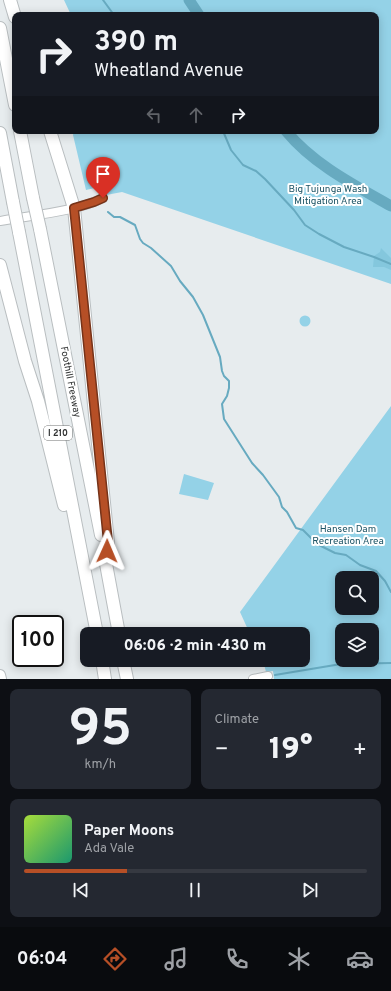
<!DOCTYPE html>
<html lang="en">
<head>
<meta charset="utf-8">
<style>
  :root { --surface:#171b24; --page:#242831; --text:#f1f3f6; --muted:#9ea1a6; --line:#363941; --accent:#b64f26 }
  body { margin:0; font-family:Overpass,sans-serif; background:var(--page); color:var(--text); height:100vh; display:flex; flex-direction:column; font-size:15px; white-space:nowrap }
  * { box-sizing:border-box; margin:0 }
  p { font-size:13px; color:var(--muted) }
  .icon { flex:none; width:22px; height:22px; fill:none; stroke:currentColor; stroke-width:2; stroke-linecap:round; stroke-linejoin:round }
  .map { position:relative; height:679px; overflow:hidden }
  .side { display:flex; flex-direction:column; gap:10px; padding:10px; background:#0d0f14; flex:1 }
  .side>* { flex:none }
  .guide { position:absolute; left:12px; top:12px; width:367px; height:122px; border-radius:8px; box-shadow:0 2px 10px #0003; background:#171b24; color:var(--text); overflow:hidden }
  .fabs { position:absolute; left:335px; top:571px; display:grid; gap:8px }
  .fabs a { display:grid; place-items:center; width:44px; height:44px; border-radius:8px; background:var(--surface); box-shadow:0 2px 10px #0003; font-size:20px }
  .speed { position:absolute; left:12px; top:615px; display:flex; gap:8px; font-size:20px; font-weight:700; text-align:center }
  .speed>* { display:grid; place-content:center; width:52px; height:52px; border-radius:50%; background:var(--surface); box-shadow:0 2px 10px #0003; line-height:1 }
  .speed .limit { border:2px solid #111; border-radius:6px; background:#fff; color:#111 }
  .pin { position:absolute; display:grid; place-items:center; width:34px; height:34px; color:#fff; margin:-41px -17px; border-radius:50% 50% 50% 0; rotate:-45deg; box-shadow:0 0 4px #0007 }
  .pin .icon { rotate:45deg }
  .me { position:absolute; width:44px; margin:-22px; rotate:1deg; stroke-linejoin:round; filter:drop-shadow(0 0 3px #0008) }
  .turn { display:flex; align-items:center; gap:14px; height:84px; padding:0 16px; font-size:18px }
  .turn .icon { width:52px; height:52px; stroke-width:2.5 }
  .turn b { display:block; font-size:28px; line-height:34px }
  .lanes { display:flex; align-items:center; height:38px; padding:0 16px; background:#0003; justify-content:center; gap:20px; direction:ltr }
  .lanes .off { opacity:.35 }
  .big { font-size:30px; font-weight:800; line-height:1.1 }
  .side .widget { flex:1; display:flex; flex-direction:column; justify-content:center; gap:6px; min-width:0; padding:0 14px; border-radius:8px; background:var(--page) }
  .side .dial { align-items:center; gap:0 }
  .dial b { font-size:52px; line-height:1 }
  .song { display:flex; align-items:center; gap:12px }
  .cover { width:48px; height:48px; border-radius:6px; background:linear-gradient(135deg,hsl(80 70% 55%),hsl(160 70% 35%)) }
  .played { height:4px; border-radius:2px; background:linear-gradient(90deg,var(--accent) 30%,var(--line) 30%) }
  .keys { display:flex; justify-content:space-around; direction:ltr }
  .heat { display:flex; justify-content:space-between; align-items:center; font-size:22px; direction:ltr }
  .side .tiles { flex:1; display:grid; gap:10px; grid-template-columns:1fr 1fr }
  .widget:last-child { grid-column:span 2 }
  .trip { position:absolute; left:80px; top:627px; width:230px; height:40px; border-radius:8px; background:var(--surface); box-shadow:0 2px 10px #0003; font-weight:800; line-height:40px; text-align:center }
  .tab-bar { display:flex; height:64px; justify-content:space-around; align-items:center; background:#090b0e; color:var(--muted) }
  .tab-bar .icon { width:28px; height:28px }
  .tab-bar .selected { color:var(--accent) }
  .tab-bar b { font-size:18px; color:var(--text) }
  .map>svg:first-child { display:block }
</style>
</head>
<body>
<div class="map">
<svg width="391" height="679" viewBox="0 0 391 679">
  <rect width="100%" height="100%" fill="#e7ecee"/>
  <path fill="#94d2e7" fill-rule="evenodd" d="M64 0H391V284L122 192 101 196 99 187 86 190 73 135 74 131H376V15H71Z
    M299.5 321a5.5 5.5 0 1 1 11 0a5.5 5.5 0 1 1-11 0Z
    M391 406V679H274L273 671 266 672 263 660H303V634H250L240 612ZM342 578H372V608H342ZM342 630H372V660H342Z
    M184 474 214 483 208 500 179 494Z"/>
  <path fill="#84c7dd" d="M381 248 391 258V270L384 267H373L374 256 380 252Z"/>
  <g fill="none" stroke-linecap="round" stroke-linejoin="round">
    <path stroke="#67aac0" stroke-width="2" d="M103 0 114 15
      M223 131 231 150 243 165 256 171 265 179 294 210 305 225 319 234 344 247 374 257 391 264
      M108 212 114 217H120L135 225 140 239 143 243 151 248 171 266 180 281 193 297 203 315 220 357 222 371 224 376 229 381V388L227 396 222 404 224 419 252 463 263 475 279 497 282 507 287 512 296 528 303 530 317 544 335 553 346 555 360 565 376 571 385 581 391 592
      M275 675 341 664 391 663"/>
    <path stroke="#67aac0" stroke-width="11" d="M189 0 199 15
      M286 131C313 164 354 185 391 206"/>
    <defs>
      <path id="minor" d="M0 221C32 215 75 212 103 198
        M253 679 268 676"/>
      <path id="major" d="M0 675 1 679"/>
      <path id="highway" d="M10 0 15 17
        M0 28 15 105
        M20 131 33 198
        M50 131 74 208 108 542 106 561
        M0 133 13 202
        M40 229 101 535
        M19 232 97 634
        M0 265 25 361 38 401 64 505
        M104 553 119 634
        M102 660 105 679
        M123 660 127 679"/>
    </defs>
    <use href="#minor" stroke="#b9bec0" stroke-width="10"/>
    <use href="#major" stroke="#b9bec0" stroke-width="12"/>
    <use href="#highway" stroke="#b9bec0" stroke-width="14"/>
    <use href="#minor" stroke="#fff" stroke-width="8"/>
    <use href="#major" stroke="#fff" stroke-width="10"/>
    <use href="#highway" stroke="#fff" stroke-width="12"/>
    <defs>
      <path id="highway-bridge" d="M33 198 40 229
        M13 202 19 232"/>
    </defs>
    <use href="#highway-bridge" stroke="#b9bec0" stroke-width="14" stroke-linecap="butt"/>
    <use href="#highway-bridge" stroke="#fff" stroke-width="12"/>
  </g>
  <g fill="none" stroke-linecap="round" stroke-linejoin="round">
    <defs>
      <path id="route" d="M103 198 94 202 74 208 108 542 107 551"/>
    </defs>
    <use href="#route" stroke="#763319" stroke-width="10"/>
    <use href="#route" stroke="#b64f26" stroke-width="7"/>
  </g>
  <g text-anchor="middle" dominant-baseline="central" stroke-width="4" stroke-linejoin="round" paint-order="stroke">
    <rect fill="#fff" stroke="#6f7070" stroke-width="1" x="44" y="426" width="28" height="14" rx="3"/>
    <g font-size="9" font-weight="bold" fill="#313333">
      <text x="58" y="433">I 210</text>
    </g>
    <g font-size="10" fill="#1b5364" stroke="#fff">
      <text x="328" y="189">Big Tujunga Wash<tspan x="328" dy="12">Mitigation Area</tspan></text>
      <text x="348" y="529">Hansen Dam<tspan x="348" dy="12">Recreation Area</tspan></text>
    </g>
    <g font-size="10" fill="#313333" stroke="#fff">
      <text transform="translate(70 382) rotate(79)">Foothill Freeway</text>
    </g>
  </g>
</svg>
<div class="fabs">
<a><svg class="icon" aria-label="search" viewBox="0 0 24 24"><circle cx="10" cy="10" r="6"/><path d="M15 15l6 6"/></svg></a>
<a><svg class="icon" aria-label="layers" viewBox="0 0 24 24"><path d="M12 4l9 5-9 5-9-5zM3 14l9 5 9-5"/></svg></a>
</div>
<div class="speed"><div class="limit">100</div></div>
<div class="pin" style="left:103px;top:198px;background:#d93025"><svg class="icon" aria-label="arrive" viewBox="0 0 24 24"><path d="M6 21V4h12l-3 4 3 4H6"/></svg></div>
<svg class="me" style="left:107px;top:551px" viewBox="-20 -20 40 40"><path d="M0-17L14 15 0 8-14 15z" fill="#b64f26" stroke="#fff" stroke-width="4"/></svg>
<div class="trip">06:06 · 2 min · 430 m</div>
<div class="guide">
<div class="turn"><svg class="icon" aria-label="right" viewBox="0 0 24 24"><path d="M7 20v-9h11M14 6l5 5-5 5"/></svg><div><b>390 m</b>Wheatland Avenue</div></div>
<div class="lanes"><svg class="icon off" aria-label="left" viewBox="0 0 24 24"><path d="M17 20v-9H6M10 6l-5 5 5 5"/></svg><svg class="icon off" aria-label="ahead" viewBox="0 0 24 24"><path d="M12 20V5M6 11l6-6 6 6"/></svg><svg class="icon" aria-label="right" viewBox="0 0 24 24"><path d="M7 20v-9h11M14 6l5 5-5 5"/></svg></div>
</div>
</div>
<section class="side">
<div class="tiles">
<div class="widget dial"><b>95</b><p>km/h</p></div>
<div class="widget"><p>Climate</p>
<div class="heat"><a>−</a><b class="big">19°</b><a>+</a></div>
</div>
<div class="widget">
<div class="song"><i class="cover"></i><div><b>Paper Moons</b><p>Ada Vale</p></div></div>
<div class="played"></div>
<div class="keys"><svg class="icon" aria-label="previous" viewBox="0 0 24 24"><path d="M18 5L8 12l10 7zM5 5v14"/></svg><svg class="icon" aria-label="pause" viewBox="0 0 24 24"><path d="M8 5v14M16 5v14"/></svg><svg class="icon" aria-label="next" viewBox="0 0 24 24"><path d="M6 5l10 7-10 7zM19 5v14"/></svg></div>
</div>
</div>
</section>
<nav class="tab-bar">
<b>06:04</b>
<svg class="icon selected" aria-label="directions" viewBox="0 0 24 24"><path d="M12 3l9 9-9 9-9-9zM9 14v-3h6M13 9l2 2-2 2"/></svg>
<svg class="icon" aria-label="music" viewBox="0 0 24 24"><path d="M9 18V5l10-2v13"/><circle cx="6" cy="18" r="3"/><circle cx="16" cy="16" r="3"/></svg>
<svg class="icon" aria-label="phone" viewBox="0 0 24 24"><path d="M5 4h4l2 5-3 2q2 4 5 5l2-3 5 2v4C11 20 4 13 5 4z"/></svg>
<svg class="icon" aria-label="climate" viewBox="0 0 24 24"><path d="M12 3v18M4 7l16 10M4 17L20 7"/></svg>
<svg class="icon" aria-label="car" viewBox="0 0 24 24"><path d="M5 17H2v-5l4-1 3-4h7l3 4 3 1v5h-3M9 17h6M6 11h13"/><circle cx="7" cy="17" r="2"/><circle cx="17" cy="17" r="2"/></svg>
</nav>
</body>
</html>
